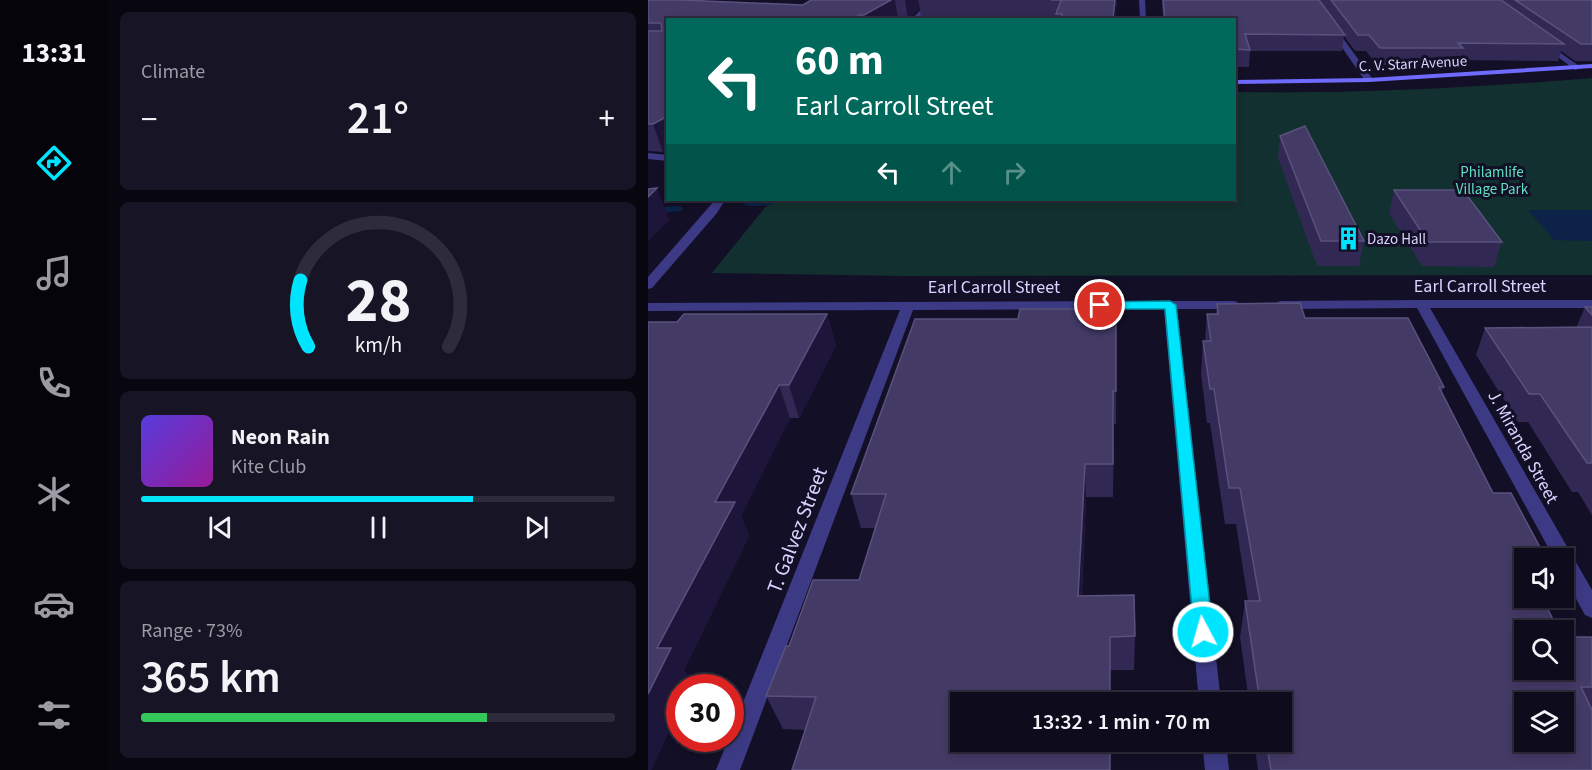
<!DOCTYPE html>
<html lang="en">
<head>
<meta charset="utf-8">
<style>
  :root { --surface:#0e0b1c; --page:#171425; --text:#f1f3f6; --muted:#9b9ba3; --line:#2e2b3b; --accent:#00e5ff }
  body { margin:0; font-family:"Source Sans 3",sans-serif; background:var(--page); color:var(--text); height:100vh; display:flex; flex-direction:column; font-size:22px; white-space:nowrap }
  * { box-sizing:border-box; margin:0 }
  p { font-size:20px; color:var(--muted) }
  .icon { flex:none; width:33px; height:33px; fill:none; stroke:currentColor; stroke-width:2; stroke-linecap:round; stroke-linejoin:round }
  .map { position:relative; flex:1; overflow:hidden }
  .panel { display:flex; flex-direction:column; gap:12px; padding:12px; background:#08060f; width:540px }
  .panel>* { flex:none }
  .guide { position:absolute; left:18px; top:18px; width:570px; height:183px; border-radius:0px; box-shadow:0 3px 9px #0003,0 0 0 2px var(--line); background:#00695c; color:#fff; overflow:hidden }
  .controls { position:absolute; left:866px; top:548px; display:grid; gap:12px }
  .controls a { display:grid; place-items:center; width:60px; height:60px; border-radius:0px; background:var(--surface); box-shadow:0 3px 9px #0003,0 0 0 2px var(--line); font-size:30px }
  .speed { position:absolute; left:18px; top:674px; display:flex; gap:12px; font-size:30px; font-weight:700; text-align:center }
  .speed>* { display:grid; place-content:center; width:78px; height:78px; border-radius:50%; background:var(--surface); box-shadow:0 3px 9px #0003,0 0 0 2px var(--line); line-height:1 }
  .speed .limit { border:9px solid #d22; background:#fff; color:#111 }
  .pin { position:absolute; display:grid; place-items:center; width:51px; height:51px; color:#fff; margin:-26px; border:3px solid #fff; border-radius:50%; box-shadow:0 2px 6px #0007 }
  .me { position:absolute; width:66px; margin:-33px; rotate:354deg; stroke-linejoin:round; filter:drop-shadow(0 0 4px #0008) }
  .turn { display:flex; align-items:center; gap:21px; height:126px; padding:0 30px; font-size:27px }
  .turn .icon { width:78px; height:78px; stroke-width:2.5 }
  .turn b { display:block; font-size:42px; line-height:51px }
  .lanes { display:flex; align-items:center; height:57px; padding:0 30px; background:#0003; justify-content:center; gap:30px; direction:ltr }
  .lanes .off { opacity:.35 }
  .big { font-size:45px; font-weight:600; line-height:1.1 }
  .panel .card { flex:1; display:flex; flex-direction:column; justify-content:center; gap:9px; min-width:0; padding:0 21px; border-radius:9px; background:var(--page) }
  .panel .dial { align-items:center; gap:0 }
  .dial svg { height:156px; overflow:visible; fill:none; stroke:var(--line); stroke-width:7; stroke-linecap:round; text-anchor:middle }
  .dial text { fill:var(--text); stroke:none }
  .song { display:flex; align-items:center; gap:18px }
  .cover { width:72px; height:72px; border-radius:9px; background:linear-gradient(135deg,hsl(250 70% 55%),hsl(300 70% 35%)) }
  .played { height:6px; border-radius:3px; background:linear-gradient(90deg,var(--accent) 70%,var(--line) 70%) }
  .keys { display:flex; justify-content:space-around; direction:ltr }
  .heat { display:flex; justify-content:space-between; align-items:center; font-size:33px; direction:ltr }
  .charge { height:9px; border-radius:4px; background:linear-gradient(90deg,#34c759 73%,var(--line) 0) }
  .trip { position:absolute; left:302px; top:692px; width:342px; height:60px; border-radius:0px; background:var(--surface); box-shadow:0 3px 9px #0003,0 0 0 2px var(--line); font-weight:600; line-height:60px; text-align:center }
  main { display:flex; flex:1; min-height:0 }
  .tab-bar { display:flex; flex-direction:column; width:108px; justify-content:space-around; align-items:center; background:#06040b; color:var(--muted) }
  .tab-bar .icon { width:42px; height:42px }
  .tab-bar .selected { color:var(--accent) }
  .tab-bar b { font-size:27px; color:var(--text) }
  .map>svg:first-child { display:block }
</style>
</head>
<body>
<main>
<nav class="tab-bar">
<b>13:31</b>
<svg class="icon selected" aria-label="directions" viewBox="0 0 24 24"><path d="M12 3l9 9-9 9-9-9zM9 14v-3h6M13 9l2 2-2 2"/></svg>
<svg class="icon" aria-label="music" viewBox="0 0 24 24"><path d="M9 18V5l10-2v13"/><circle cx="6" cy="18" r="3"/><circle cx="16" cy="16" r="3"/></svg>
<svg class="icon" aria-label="phone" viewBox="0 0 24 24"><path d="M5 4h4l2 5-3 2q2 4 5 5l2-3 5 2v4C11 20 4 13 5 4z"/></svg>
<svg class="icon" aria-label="climate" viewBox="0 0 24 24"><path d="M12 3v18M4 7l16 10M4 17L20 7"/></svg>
<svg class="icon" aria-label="car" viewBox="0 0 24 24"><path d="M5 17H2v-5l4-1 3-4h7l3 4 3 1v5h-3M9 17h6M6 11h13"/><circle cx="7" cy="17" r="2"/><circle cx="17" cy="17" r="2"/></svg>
<svg class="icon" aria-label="filters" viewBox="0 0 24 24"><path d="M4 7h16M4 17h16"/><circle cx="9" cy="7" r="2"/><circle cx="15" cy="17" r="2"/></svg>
</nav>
<section class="panel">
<div class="card"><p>Climate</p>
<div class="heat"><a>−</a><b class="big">21°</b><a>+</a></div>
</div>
<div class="card dial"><svg viewBox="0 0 100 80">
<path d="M14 69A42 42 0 1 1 86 69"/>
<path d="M14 69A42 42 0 0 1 10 35" stroke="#00e5ff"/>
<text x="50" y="56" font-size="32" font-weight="700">28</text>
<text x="50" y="72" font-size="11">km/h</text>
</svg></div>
<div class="card">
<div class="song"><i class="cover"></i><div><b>Neon Rain</b><p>Kite Club</p></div></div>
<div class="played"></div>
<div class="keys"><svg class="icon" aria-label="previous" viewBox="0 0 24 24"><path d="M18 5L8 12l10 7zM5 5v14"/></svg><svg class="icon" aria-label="pause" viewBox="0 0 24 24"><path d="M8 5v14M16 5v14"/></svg><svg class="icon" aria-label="next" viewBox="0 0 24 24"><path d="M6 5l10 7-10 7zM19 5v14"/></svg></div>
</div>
<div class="card"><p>Range · 73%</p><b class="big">365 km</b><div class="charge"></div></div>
</section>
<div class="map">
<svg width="944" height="770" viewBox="0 0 944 770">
  <rect width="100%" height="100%" fill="#130f26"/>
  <path fill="#12302f" d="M944 78V275L255 276 64 273 123 200H586L587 92C706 94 825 88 944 78Z"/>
  <path fill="#0c2248" d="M880 210H944V241L906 240Z"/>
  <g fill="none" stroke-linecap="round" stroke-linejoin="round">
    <path fill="#0c2248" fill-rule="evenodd" d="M112 200H135C127 205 103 209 95 204Z
      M31 206 34 207V211L0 214V208Z"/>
    <path fill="#3d3a85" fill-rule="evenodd" d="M284 0H290L269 20H262Z
      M491 0H497L498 20H492Z
      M661 0H667L724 78V82H718Z
      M893 42H897L934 68 927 70 893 44Z
      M0 153 20 155V161L0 159Z
      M67 200H77L69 213 4 288 0 289V277Z
      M773 300H944V308H782L944 590V618L937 615 915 575V558H906L769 308 632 309 625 305 632 301Z
      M522 301H587L594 305 587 309H529L573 702H551L516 309 265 310 92 770H68L252 310 0 311V303Z
      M554 741H578L581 770H557Z"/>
    <path fill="#6f6bff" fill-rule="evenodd" d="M944 64V68L721 82 586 84V80L721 78Z"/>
  </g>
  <path fill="#312854" d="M163 0H469L467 20 273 19 272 9 260 19 20 20V150L15 152 0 151V1L155 5Z
    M514 0H944V61H927L913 51 910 61 812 60 811 66 729 65 718 51H707L696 36 694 51H602L601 67H586V20H515Z
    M632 136 716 241 711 266H669L630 158Z
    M746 190 854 242 846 267 774 266 741 213Z
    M569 304 657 318 796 387 794 392 845 493 894 551 891 558H876V669L944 637V770H610L606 741H633V702H601L592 637 597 601H600L588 524H577L562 423H559L553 374 555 341H557L559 314H568Z
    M937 307H944V515L930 492H924L880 422H870L828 355 837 328H928Z
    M468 309V424H466L465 497H438L434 596 487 636 486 670H463L312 741H462V770H144L157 730 135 729 118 696 141 646 211 580 227 528H213L203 494 370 319Z
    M179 314 188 346 151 418H142L93 516 101 536 36 670 44 683 3 770H0L29 322Z"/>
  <path fill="#1d163a" d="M243 0H247L250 19 217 20 216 15Z
    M257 0H270L272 9 260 19Z
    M467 0H469L467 20H465Z
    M211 15 212 20H203Z
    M20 116V150L15 152 5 124Z
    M9 188 21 220 0 242V197Z
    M179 314 188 346 151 418 141 385Z
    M131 385 142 418 93 516 101 536 36 670 44 683 42 687H32V708L3 770H0V694L9 648 67 502Z
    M465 391 466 424 465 497Z
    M437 464 438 497 432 630 430 596Z"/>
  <path fill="#433a66" stroke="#5a527e" stroke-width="1.5" fill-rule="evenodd" d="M2 0H33L155 5 163 0H243L216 15H211L203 20H20V116L5 124H0V31H14L13 23H0V1Z
    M403 0H467L465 18H413L414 14H408L413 0Z
    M515 0H671L697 35 597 34 602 50 586 49V20H517Z
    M683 0H853L916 44 810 43 815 48H732L721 35H710Z
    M867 0H944V44H933Z
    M657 126 716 241H673L632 136Z
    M9 188 0 197V189Z
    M746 190H815L854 242H780Z
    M652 303 657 318H760L796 387H791L845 493H863L894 551H871L876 561V597H894L910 630H876V669H915V637H944V687H933L944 710V770H623L618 741H633V702H612L597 601H612L592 488H581L566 389H562L555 341H563L559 314H570L569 304ZM876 702H915V741H876Z
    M937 307H944V315Z
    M372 309H468V391H465V464H437L430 596 486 595 487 636 462 637V702H312V741H462V770H144L168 697 118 696 138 646H141L165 580H211L238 494H203L267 319H370Z
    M36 314H179L141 385H131L67 502H87L9 648H23L0 694V322H29Z
    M944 327V463H939L892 394H881L837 328Z"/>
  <path fill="#00e5ff" stroke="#0095a6" stroke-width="1.5" d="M522 301 528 305 565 632 562 638 555 640 548 638 546 632 517 309H452L446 305 452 302Z"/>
  <defs>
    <symbol id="building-bare" viewBox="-9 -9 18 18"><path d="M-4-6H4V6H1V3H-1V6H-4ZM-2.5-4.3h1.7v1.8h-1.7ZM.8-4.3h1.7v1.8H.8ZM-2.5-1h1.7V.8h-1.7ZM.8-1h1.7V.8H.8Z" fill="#00e5ff" stroke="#130f26" stroke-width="2.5" paint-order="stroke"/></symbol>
  </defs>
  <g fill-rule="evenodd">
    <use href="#building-bare" x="684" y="222" width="33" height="33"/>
  </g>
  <g text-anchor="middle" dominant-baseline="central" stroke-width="6" stroke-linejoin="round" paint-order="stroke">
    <g font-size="15" fill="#d9d4ff" stroke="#130f26">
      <text transform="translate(765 64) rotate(-3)">C. V. Starr Avenue</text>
    </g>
    <g font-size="15" fill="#5fe0c0" stroke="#130f26">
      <text x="844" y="172">Philamlife<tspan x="844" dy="17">Village Park</tspan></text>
    </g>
    <g font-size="15" fill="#d9d4ff" stroke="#130f26" text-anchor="start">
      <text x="719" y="239">Dazo Hall</text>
    </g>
    <g font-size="18" fill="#d9d4ff" stroke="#130f26">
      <text x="832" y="286">Earl Carroll Street</text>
      <text x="346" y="287">Earl Carroll Street</text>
      <text transform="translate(875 447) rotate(61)">J. Miranda Street</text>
    </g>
    <g font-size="21" fill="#d9d4ff" stroke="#130f26">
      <text transform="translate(149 530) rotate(-69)">T. Galvez Street</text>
    </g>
  </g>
</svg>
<div class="controls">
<a><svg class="icon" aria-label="sound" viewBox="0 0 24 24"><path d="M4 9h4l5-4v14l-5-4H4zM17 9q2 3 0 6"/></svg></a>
<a><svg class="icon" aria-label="search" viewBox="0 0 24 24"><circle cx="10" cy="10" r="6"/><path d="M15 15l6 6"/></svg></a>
<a><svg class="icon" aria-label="layers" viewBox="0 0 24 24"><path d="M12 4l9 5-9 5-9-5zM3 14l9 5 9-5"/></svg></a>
</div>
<div class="speed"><div class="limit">30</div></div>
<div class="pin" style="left:452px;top:305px;background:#d93025"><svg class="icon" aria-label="arrive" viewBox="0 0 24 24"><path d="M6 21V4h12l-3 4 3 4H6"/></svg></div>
<svg class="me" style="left:555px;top:632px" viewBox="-20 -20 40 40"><circle r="17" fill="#00e5ff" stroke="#fff" stroke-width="3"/><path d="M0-11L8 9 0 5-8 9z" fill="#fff"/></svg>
<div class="trip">13:32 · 1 min · 70 m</div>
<div class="guide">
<div class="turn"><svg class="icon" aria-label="left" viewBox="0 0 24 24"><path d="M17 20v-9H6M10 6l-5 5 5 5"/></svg><div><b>60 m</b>Earl Carroll Street</div></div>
<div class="lanes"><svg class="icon" aria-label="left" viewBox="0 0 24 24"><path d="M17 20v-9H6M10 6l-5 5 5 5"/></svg><svg class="icon off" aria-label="ahead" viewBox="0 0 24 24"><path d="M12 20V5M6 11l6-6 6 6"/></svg><svg class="icon off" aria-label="right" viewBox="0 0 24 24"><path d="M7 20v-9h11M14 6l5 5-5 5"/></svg></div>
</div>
</div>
</main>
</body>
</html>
